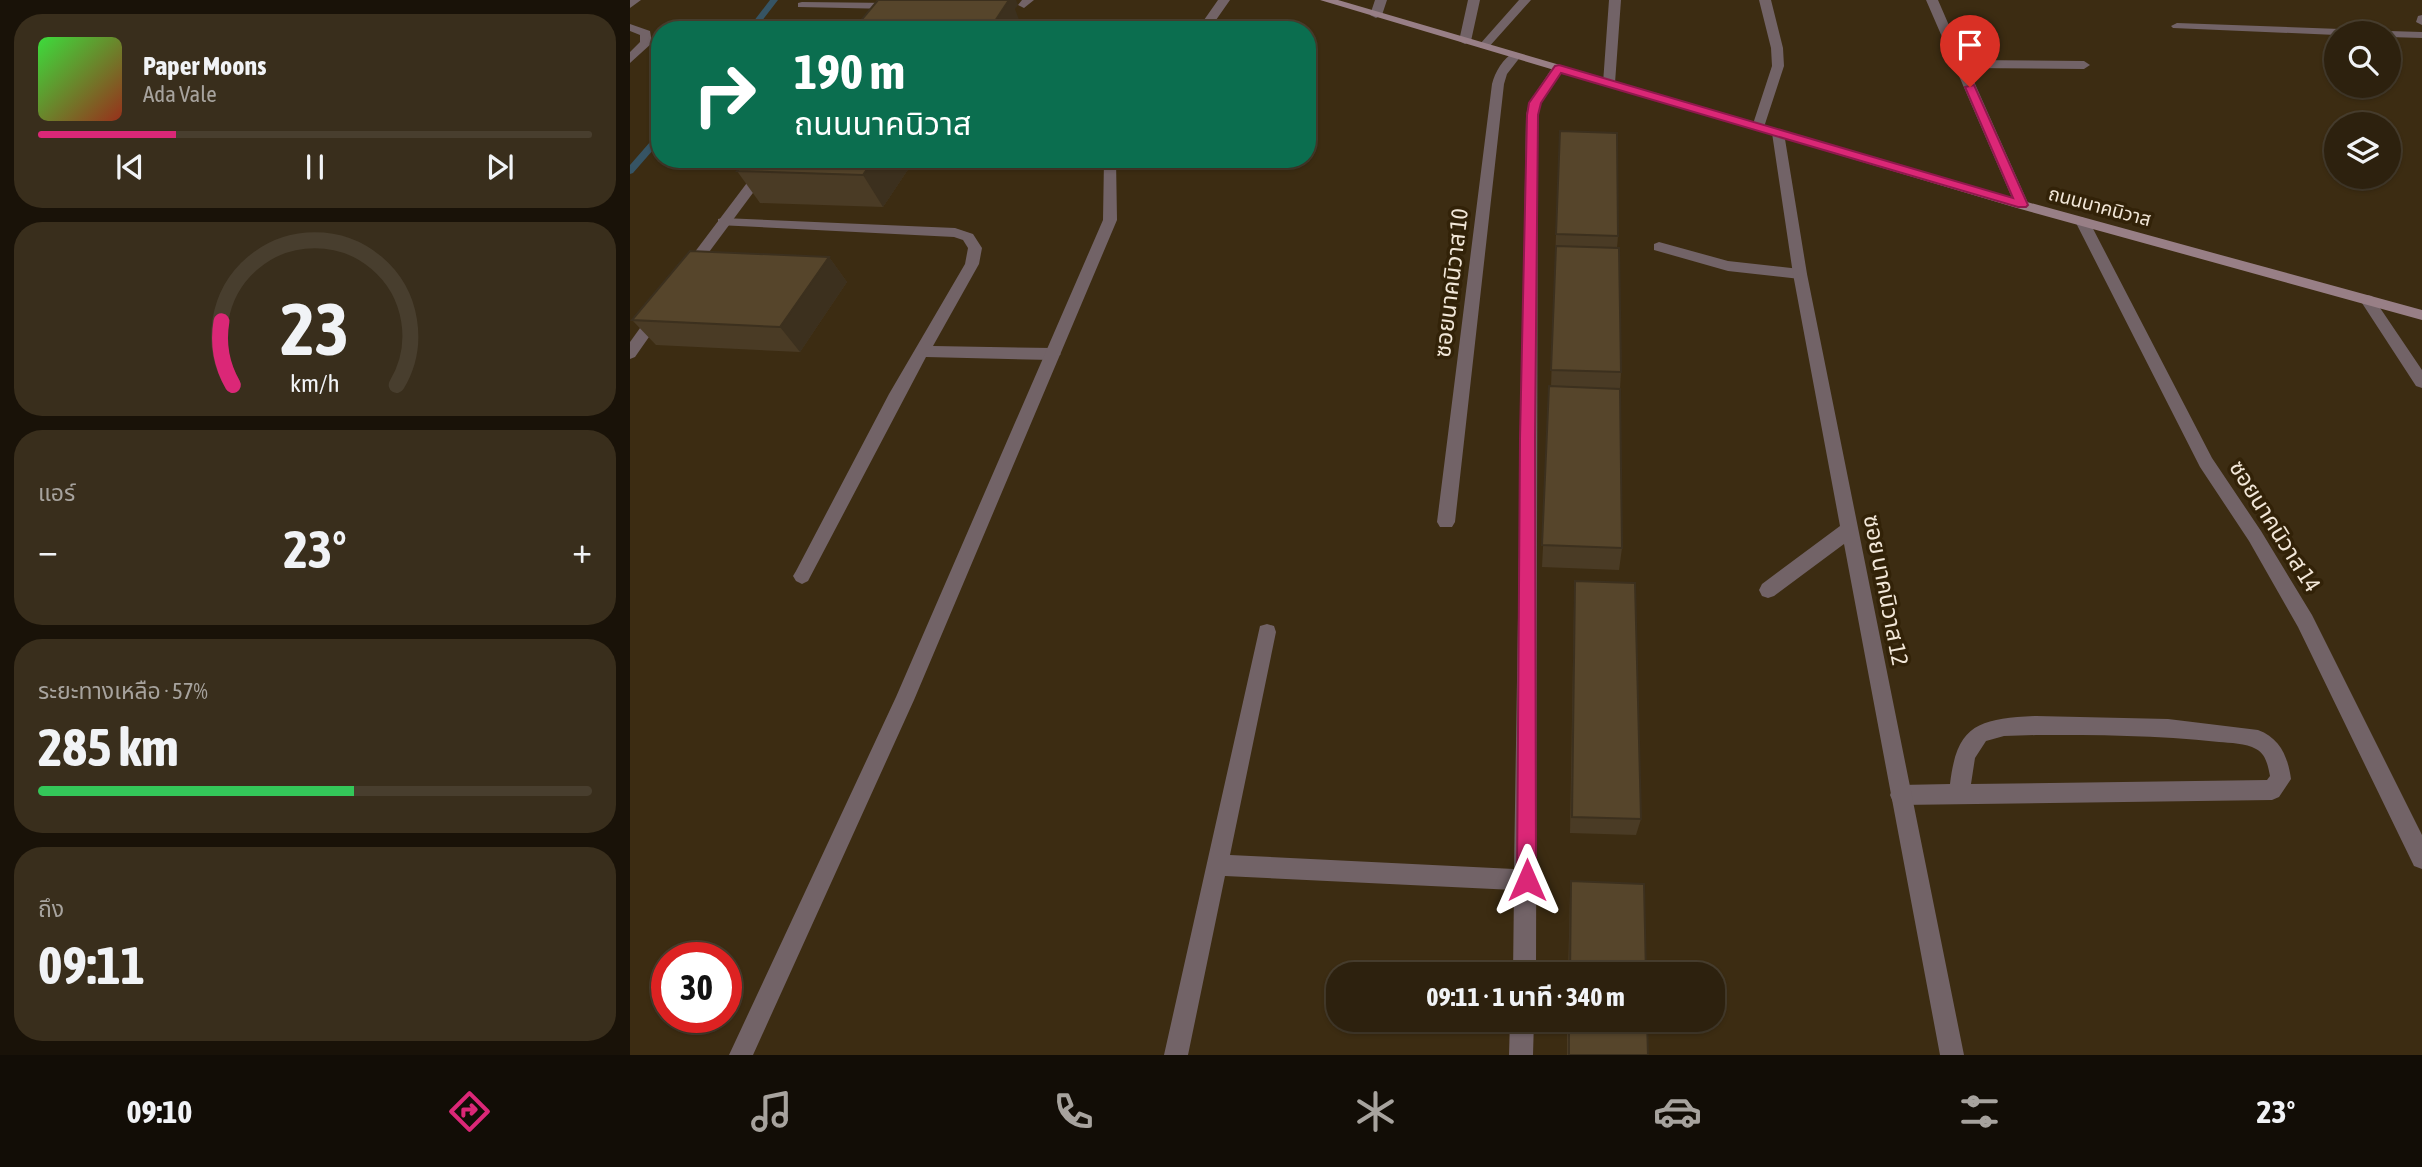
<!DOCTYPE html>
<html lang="th">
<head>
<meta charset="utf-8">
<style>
  :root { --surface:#2d210e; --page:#392e1c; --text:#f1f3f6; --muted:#a7a39e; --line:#483e2e; --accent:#db2777 }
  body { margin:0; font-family:"Asap Condensed","Noto Sans Thai",sans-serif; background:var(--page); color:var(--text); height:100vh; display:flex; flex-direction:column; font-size:26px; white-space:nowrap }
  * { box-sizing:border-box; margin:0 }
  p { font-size:23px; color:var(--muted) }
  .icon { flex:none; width:38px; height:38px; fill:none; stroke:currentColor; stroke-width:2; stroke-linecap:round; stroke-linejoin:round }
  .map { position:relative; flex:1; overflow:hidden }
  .sheet { display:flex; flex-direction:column; gap:14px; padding:14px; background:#191208; width:630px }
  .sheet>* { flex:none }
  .hud { position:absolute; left:21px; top:21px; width:665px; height:147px; border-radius:28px; box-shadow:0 2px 5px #0004,0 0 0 2px var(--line); background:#0b6e4f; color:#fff; overflow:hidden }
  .tools { position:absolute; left:1694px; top:21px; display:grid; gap:14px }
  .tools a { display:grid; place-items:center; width:77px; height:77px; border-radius:50%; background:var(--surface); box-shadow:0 2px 5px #0004,0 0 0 2px var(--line); font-size:35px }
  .speed { position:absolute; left:21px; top:942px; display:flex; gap:14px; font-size:35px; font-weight:700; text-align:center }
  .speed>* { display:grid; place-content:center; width:91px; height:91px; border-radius:50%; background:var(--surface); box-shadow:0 2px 5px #0004,0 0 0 2px var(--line); line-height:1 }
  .speed .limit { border:10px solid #d22; background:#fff; color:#111 }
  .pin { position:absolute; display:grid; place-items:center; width:60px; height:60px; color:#fff; margin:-72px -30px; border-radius:50% 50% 50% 0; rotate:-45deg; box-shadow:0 0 7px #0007 }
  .pin .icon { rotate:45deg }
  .me { position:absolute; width:77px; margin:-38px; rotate:0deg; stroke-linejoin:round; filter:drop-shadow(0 0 5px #0008) }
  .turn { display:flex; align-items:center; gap:24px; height:147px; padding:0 28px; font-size:32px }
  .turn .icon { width:91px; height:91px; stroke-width:2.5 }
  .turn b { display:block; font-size:49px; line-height:60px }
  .big { font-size:52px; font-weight:700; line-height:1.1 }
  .sheet .widget { flex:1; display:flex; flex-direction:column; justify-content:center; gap:10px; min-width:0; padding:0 24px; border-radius:28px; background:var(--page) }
  .sheet .dial { align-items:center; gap:0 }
  .dial svg { height:182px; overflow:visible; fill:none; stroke:var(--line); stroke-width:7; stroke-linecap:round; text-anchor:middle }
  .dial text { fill:var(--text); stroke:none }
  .song { display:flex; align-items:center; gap:21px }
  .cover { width:84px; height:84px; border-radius:10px; background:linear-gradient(135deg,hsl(120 70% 55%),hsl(10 70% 35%)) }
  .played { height:7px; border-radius:4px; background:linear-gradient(90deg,var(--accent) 25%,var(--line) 25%) }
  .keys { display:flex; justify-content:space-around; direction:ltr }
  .heat { display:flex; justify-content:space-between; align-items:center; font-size:38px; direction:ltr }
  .charge { height:10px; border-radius:5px; background:linear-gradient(90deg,#34c759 57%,var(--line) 0) }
  .trip { position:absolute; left:696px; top:962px; width:399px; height:70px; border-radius:28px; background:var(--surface); box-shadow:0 2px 5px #0004,0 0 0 2px var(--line); font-weight:700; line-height:70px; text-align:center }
  .dock { display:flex; height:112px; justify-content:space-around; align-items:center; background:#120d06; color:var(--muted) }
  .dock .icon { width:49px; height:49px }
  .dock .on { color:var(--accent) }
  .dock b { font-size:32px; color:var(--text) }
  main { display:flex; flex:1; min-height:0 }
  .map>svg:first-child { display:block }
</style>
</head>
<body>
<main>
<section class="sheet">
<div class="widget">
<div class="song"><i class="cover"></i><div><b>Paper Moons</b><p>Ada Vale</p></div></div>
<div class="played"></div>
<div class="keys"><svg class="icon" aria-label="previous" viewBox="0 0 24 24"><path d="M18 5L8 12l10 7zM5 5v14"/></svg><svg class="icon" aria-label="pause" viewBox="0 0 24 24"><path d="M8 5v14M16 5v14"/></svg><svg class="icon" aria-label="next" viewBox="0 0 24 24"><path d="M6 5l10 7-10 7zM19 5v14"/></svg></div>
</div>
<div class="widget dial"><svg viewBox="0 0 100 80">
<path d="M14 69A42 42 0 1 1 86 69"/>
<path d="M14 69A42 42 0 0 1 9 41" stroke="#db2777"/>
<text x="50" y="56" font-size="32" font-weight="700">23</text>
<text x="50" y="72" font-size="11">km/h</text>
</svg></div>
<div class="widget"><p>แอร์</p>
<div class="heat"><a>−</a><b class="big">23°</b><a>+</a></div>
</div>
<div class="widget"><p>ระยะทางเหลือ · 57%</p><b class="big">285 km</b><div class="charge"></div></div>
<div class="widget"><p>ถึง</p><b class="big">09:11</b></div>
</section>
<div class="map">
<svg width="1792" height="1055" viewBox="0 0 1792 1055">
  <rect width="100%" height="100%" fill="#3c2c12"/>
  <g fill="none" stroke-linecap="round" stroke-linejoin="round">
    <path fill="#365464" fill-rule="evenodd" d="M140 0H148L125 30H117Z
      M30 133V142L3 173 0 174V165L27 134Z"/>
    <path fill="#726367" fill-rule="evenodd" d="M392 0H404L394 8 388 5Z
      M745 0H757L752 15 746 18 740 15Z
      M889 0H901L858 48H850V44Z
      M979 0H991L985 83 979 87 973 83Z
      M172 2 262 3 268 6 262 9 168 7V3Z
      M0 24 20 31 22 43 0 63V52L10 42V35L0 31Z
      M885 52 891 56 877 74 874 84 825 522 822 527H810L807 522 862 84C865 72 873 58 885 52Z
      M93 218 325 228 343 234 352 248 349 264 303 346 423 348 431 354 423 360 296 357 178 581 172 584 166 581 163 576 166 571 259 394 335 264 338 248 333 240 324 237 88 225V219Z
      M1029 242 1098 261 1170 269 1177 274 1170 279 1098 271 1024 250V244Z
      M1737 295 1742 296 1792 370V388L1786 386 1730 300Z
      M1406 716 1538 719 1628 730C1650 738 1658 757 1661 779L1649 797 1642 800 1270 805 1263 802 1260 795 1263 788 1270 785 1320 784C1327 723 1350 719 1406 716ZM1406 735C1466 735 1528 735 1589 742 1600 743 1616 743 1626 749 1636 754 1638 766 1640 776L1637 780 1341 784 1345 758 1356 741 1374 736Z"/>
    <path fill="#726367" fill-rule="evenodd" d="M0 0H11L0 8Z
      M588 0H600L579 30H567Z
      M838 0H850L841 41 835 44 829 41Z
      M1129 0H1141L1153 48 1154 66 1134 127 1128 131 1122 127 1142 66 1141 48Z
      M1296 0H1308L1334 60 1454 61 1460 65 1454 69 1338 68 1399 205 1397 208 1392 209 1385 205Z
      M1792 15V25L1786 22 1788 16Z
      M1547 23 1737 30 1743 33 1706 35 1543 28 1541 26Z
      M1759 31 1792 32V38L1759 37V33H1754Z
      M924 65 934 68 911 103 908 115 906 975H883L884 890 595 876 558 1055H534L630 626 637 624 644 626 646 632 600 855 884 869 896 115 899 103Z
      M1148 129 1154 133 1177 274 1334 1055H1310L1214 544 1144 596 1138 598 1132 596 1129 590 1132 584 1210 526 1163 274 1142 133Z
      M135 159H148L65 271H55V265Z
      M474 159H486L487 220 284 700 123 1055H99L266 697 473 220Z
      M1452 217 1459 221 1582 458 1631 531 1682 615 1792 835V869L1784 866 1668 627 1619 541 1570 467 1445 221Z
      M28 309 35 314 5 357 0 359V342L23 310Z
      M880 1020H904L903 1055H879Z"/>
    <path fill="#987f86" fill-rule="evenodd" d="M690 0H708L1397 202 1792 310V320L1387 208Z"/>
  </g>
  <path fill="#4a3b25" d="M116 159H285L253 207 130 203 107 171Z
    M926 234 988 236 987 248 991 372 990 389 992 548 989 570 912 567 921 387Z
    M199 257 217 282 170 352 26 345 2 320Z
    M945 581 1011 819 1006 835 940 833 944 602Z
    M941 881 1016 975H938L940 894Z
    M937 1020H1017L1018 1055H937Z"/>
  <path fill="#3c301e" d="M359 0H386L388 5 385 9 393 30H359Z
    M244 159H285L253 207 233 175Z
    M199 257 217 282 170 352 150 327Z"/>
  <path fill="#56452b" stroke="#3c301e" stroke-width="2" d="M248 0H379L359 30H223Z
    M930 131 987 133 988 236 926 234Z
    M116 159H244L233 175 107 171Z
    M926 246 989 248 991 372 921 370Z
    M60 251 199 257 150 327 2 320Z
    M919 386 990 389 992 548 912 545Z
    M945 581 1005 583 1011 819 942 817Z
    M941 881 1014 884 1016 975H940Z
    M939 1020H1017L1018 1055H939Z"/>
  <path fill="#db2777" stroke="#8e194d" stroke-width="2" d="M929 65 1383 198 1335 87 1344 85 1398 205 1396 207H1388L931 73 911 103 908 115 905 438 906 880 904 887 897 890 889 887 887 880 890 438 897 115 899 103 925 66Z"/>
  <g text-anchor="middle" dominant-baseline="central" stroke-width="7" stroke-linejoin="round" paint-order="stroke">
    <g font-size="19" fill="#f2e7d8" stroke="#322208">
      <text transform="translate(1470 206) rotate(15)">ถนนนาคนิวาส</text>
    </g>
    <g font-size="23" fill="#f2e7d8" stroke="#322208">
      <text transform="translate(821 283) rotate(-83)">ซอยนาคนิวาส 10</text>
      <text transform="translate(1645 526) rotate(58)">ซอยนาคนิวาส 14</text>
      <text transform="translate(1256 590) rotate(79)">ซอย นาคนิวาส 12</text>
    </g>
  </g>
</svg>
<div class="tools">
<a><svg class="icon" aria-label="search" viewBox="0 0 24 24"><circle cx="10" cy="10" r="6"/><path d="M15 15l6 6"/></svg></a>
<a><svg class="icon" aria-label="layers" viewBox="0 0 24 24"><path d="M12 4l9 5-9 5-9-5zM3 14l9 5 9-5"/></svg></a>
</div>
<div class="speed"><div class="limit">30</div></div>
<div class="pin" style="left:1340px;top:87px;background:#d93025"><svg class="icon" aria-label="arrive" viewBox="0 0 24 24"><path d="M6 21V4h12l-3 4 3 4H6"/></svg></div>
<svg class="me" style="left:897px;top:880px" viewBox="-20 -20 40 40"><path d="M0-17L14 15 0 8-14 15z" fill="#db2777" stroke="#fff" stroke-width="4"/></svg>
<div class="trip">09:11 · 1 นาที · 340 m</div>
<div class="hud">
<div class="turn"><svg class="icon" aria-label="right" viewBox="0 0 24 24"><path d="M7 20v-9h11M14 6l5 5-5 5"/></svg><div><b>190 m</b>ถนนนาคนิวาส</div></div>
</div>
</div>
</main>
<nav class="dock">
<b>09:10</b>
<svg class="icon on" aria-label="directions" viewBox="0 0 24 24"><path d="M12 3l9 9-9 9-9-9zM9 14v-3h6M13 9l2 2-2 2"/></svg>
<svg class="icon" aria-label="music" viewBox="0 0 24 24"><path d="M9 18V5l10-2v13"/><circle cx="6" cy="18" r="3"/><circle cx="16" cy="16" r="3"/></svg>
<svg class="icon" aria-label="phone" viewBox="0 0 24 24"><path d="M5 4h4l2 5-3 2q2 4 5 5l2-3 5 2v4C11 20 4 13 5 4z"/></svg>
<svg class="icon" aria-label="climate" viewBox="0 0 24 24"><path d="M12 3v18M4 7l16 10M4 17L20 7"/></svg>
<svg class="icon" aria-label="car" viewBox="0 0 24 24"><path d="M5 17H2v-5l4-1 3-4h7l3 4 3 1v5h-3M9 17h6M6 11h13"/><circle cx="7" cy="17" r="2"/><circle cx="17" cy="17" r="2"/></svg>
<svg class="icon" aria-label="filters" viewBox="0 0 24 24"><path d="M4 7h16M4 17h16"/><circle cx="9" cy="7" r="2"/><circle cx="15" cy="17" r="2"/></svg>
<b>23°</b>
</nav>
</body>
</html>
